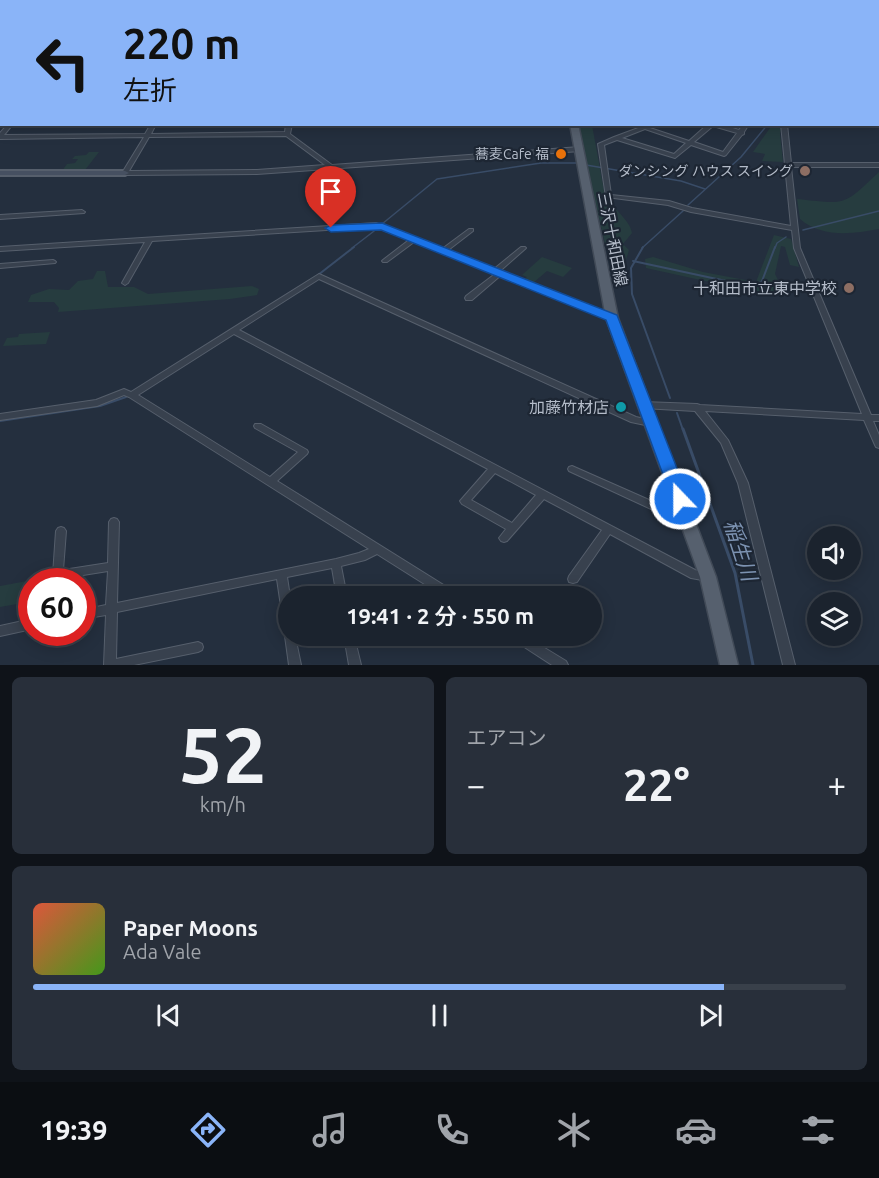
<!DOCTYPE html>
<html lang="ja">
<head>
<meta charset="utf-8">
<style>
  :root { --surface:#1b232e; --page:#282f3a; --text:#f1f3f6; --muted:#a0a4aa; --line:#39404a; --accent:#8ab4f8 }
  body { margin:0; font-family:Ubuntu,"Noto Sans JP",sans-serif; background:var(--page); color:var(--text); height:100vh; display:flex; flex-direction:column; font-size:22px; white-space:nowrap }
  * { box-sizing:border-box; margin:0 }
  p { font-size:20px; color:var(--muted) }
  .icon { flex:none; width:33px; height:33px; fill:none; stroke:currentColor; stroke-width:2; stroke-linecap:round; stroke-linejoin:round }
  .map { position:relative; height:665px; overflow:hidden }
  .drawer { display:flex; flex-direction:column; gap:12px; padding:12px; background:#0f1319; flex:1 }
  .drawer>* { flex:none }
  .guide { position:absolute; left:0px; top:0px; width:879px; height:126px; box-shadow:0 3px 15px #0003,0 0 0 2px var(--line); background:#8ab4f8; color:#111; overflow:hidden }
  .tools { position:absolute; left:807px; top:526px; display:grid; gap:12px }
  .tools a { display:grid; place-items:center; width:54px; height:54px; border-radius:50%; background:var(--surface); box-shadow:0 3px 15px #0003,0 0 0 2px var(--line); font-size:30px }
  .speed { position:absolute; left:18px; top:568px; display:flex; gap:12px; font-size:30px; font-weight:700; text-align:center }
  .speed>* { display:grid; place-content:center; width:78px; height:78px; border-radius:50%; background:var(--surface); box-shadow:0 3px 15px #0003,0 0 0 2px var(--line); line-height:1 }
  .speed .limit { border:9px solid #d22; background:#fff; color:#111 }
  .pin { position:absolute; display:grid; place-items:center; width:51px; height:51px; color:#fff; margin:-62px -26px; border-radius:50% 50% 50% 0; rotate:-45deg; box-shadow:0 0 6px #0007 }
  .pin .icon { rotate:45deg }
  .me { position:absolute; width:66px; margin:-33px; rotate:338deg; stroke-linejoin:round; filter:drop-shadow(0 0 4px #0008) }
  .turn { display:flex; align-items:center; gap:21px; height:126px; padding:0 24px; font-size:27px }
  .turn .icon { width:78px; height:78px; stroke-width:2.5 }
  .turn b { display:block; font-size:42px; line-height:51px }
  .big { font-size:45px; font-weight:600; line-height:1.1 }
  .drawer .tile { flex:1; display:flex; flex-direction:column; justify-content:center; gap:9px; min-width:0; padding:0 21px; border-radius:9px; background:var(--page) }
  .drawer .dial { align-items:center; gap:0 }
  .dial b { font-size:78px; line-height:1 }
  .song { display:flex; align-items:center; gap:18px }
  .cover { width:72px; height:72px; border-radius:9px; background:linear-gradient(135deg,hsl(10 70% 55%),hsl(100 70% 35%)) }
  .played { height:6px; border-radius:3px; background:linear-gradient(90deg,var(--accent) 85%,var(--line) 85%) }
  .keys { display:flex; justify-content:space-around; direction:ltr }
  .heat { display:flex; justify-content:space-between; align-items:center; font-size:33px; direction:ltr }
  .drawer .tiles { flex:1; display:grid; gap:12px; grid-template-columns:1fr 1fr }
  .tile:last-child { grid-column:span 2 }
  .trip { position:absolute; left:278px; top:586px; width:324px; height:60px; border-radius:30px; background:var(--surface); box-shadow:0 3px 15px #0003,0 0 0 2px var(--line); font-weight:600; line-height:60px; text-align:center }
  .menu { display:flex; height:96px; justify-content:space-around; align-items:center; background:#0b0e12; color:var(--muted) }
  .menu .icon { width:42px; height:42px }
  .menu .active { color:var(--accent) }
  .menu b { font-size:27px; color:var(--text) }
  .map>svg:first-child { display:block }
</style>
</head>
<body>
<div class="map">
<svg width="879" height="665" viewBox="0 0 879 665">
  <rect width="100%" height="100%" fill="#242f3e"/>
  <path fill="#263c3f" d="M577 125H592L605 196 611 200C616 213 630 220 632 233L623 244 629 250 624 267 611 269Z
    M772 125H782L780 134 783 162 762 161 765 154 753 152Z
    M89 152H99L85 170 62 171 67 164 75 163 78 159H72L75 156 86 155Z
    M879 172V229C852 234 822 238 800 219L797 199C847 204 842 207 879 172Z
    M774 235 791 239 799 267 790 265 785 247 781 246 775 274 784 292H755L646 268 645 259 653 257 703 272 756 282Z
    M542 257 572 268 563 277 547 271 533 283 524 280 527 277 522 275Z
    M97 271H105L108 287H134L148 294 252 286 259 289 257 295 230 299 58 312 59 308 54 302H28L31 295 49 289 69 290 78 281 93 279Z
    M50 332 46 344 3 346 7 338 18 337 19 334Z
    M27 581 23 603 0 607V586Z"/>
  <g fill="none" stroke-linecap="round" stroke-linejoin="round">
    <path stroke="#394c67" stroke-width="1.5" d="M549 0 559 2
      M586 165 681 181 705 189
      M688 205 741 157 768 124
      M382 224 437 179 541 163H578
      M803 230 879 211
      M352 248 378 228
      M642 248 683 211
      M775 248 777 243 786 237"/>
    <path stroke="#394c67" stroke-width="2" d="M643 247 631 268 632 294 670 398
      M633 261 754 287 762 281 775 247
      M318 275 354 247
      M677 413 683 430
      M0 421 100 406 126 397"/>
    <path stroke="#394c67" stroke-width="3" d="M683 429 735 573 753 665"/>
    <defs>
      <path id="street" d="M20 0 36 2H24Z
        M91 0H96L94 2H89Z
        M350 0H354L353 2H348Z
        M743 0 761 2H747Z
        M774 0H778L779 2H775Z
        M801 0H805L807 2H802Z
        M0 20H2V22H0Z
        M0 102H2V106H0Z
        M878 114H879V118L878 117Z
        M8 124H13L4 135 145 134 151 124H156L151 134 285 132 286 124H292L290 134 332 165 580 147 583 149 580 151 257 174 125 175 122 173 144 137 0 139V133ZM286 136 325 165 257 170 129 171 149 137Z
        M649 124H657L650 128 689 141 708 124H720L739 130 744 124H749L744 132V134L742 135 726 155 724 156 691 145 675 158 617 140 604 145 611 195 669 201 692 208 791 226 781 124H787L791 163H879V167H791L800 248 871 415H879V421H873L879 435V448L876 447 875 445 864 420 705 411 728 440 748 483 795 665H783L738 483 721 443 695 411 643 408 640 407 639 405 640 403 643 402 697 404 700 405 862 414 794 248 792 230 691 212 668 205 606 197 598 144 614 137ZM713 126 737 133 723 152 694 142ZM645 129 686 143 674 154 622 138Z
        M82 210 85 212 84 213 0 219V215Z
        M376 223 413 237 417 238 418 239 442 249 469 229H473V231L447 251 494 269 521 247H525L526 248 525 249 500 271 615 316 616 318 612 320H609L500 276 472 300H466L465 298 466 296 495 274 414 242 387 262H383L382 261 383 260 409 240 375 227 152 241 128 283 125 285 122 283 145 242 0 251V247Z
        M53 260 55 261 56 262 55 263 0 268V264Z
        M319 274 636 417 653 421 654 423 653 425 650 426 631 422 319 279 239 330 697 571 712 574 713 577 712 580 708 581 691 578 610 534 577 582 573 583 569 582 568 579 569 576 602 530 544 499 507 541 504 542 501 541 499 538 506 529 462 504 460 501 488 469 234 334 138 395 270 477 298 452 255 428 254 426 255 424H261L307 450 308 452 307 454 277 481 458 594 459 597H445L377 554 365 560 341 566 347 597H337L332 568 287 577 290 597H288V625L284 623 283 620 277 579 117 612 116 659 198 642 202 644 203 647 202 650 198 652 134 665H104L106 615 82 619V610L106 605 108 571 58 579 54 578 53 575 56 531 58 528 61 527 64 528 66 531 63 570 108 563 109 522 111 519 114 518 117 519 119 522 117 603 336 559 359 553 369 549 129 397 124 395 97 406 0 420V414L96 400 124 389 131 392ZM495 473 536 495 512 523 471 500Z
        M572 466 681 514 689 515 691 518 689 521 686 522 677 521 569 471 568 469 569 467Z
        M32 619V629L0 636V626Z
        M288 632V636H295L301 665H289L285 636 286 633Z
        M344 636H354L361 665H349Z
        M511 636H525L566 661 568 665H552L512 639Z"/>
      <path id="secondary" d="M472 0H510L508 2H470Z
        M817 0H823V2H818Z
        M878 5 879 6V10L878 9Z
        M878 56H879V62H878Z
        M0 171H125L129 173 125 175H0Z"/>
      <path id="primary" d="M504 0H510L511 2H505Z
        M570 124H578L618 318 716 577 738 665H720L700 577 606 318Z"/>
      <path id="highway" d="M428 0H446L444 2Z
        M0 67H2V73H0Z"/>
    </defs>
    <use href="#street" stroke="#565f6c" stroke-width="2"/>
    <use href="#secondary" stroke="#565f6c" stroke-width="4"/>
    <use href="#primary" stroke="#414a57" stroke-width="3"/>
    <use href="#highway" stroke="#434c59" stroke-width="2"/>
    <use href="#street" fill="#38414e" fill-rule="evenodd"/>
    <use href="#secondary" fill="#465061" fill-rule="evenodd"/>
    <use href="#primary" fill="#56606e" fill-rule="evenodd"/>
    <use href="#highway" fill="#746855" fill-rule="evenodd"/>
  </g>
  <path fill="#1a73e8" stroke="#114b97" stroke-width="1.5" d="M382 223 617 315 689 499 686 503H674L672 499 606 320 381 230 331 232 325 228 331 225Z"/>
  <circle fill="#e8710a" stroke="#1d2633" stroke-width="2" cx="561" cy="154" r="6"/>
  <g fill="#8d6e63" stroke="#1d2633" stroke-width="2">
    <circle cx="805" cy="171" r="6"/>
    <circle cx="849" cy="288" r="6"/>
  </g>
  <circle fill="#0f9aa8" stroke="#1d2633" stroke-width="2" cx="621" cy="407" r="6"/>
  <g text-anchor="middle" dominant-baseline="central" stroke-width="4.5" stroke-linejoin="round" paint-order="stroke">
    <g font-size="14" fill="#b4bcc9" stroke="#1d2633" text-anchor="end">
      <text x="549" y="154">蕎麦Cafe 福</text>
      <text x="793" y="171">ダンシング ハウス スイング</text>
    </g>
    <g font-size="16" fill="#b4bcc9" stroke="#1d2633">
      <text transform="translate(613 239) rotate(79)">三沢十和田線</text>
    </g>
    <g font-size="16" fill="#b4bcc9" stroke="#1d2633" text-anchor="end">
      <text x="837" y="288">十和田市立東中学校</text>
      <text x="609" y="407">加藤竹材店</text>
    </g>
    <g font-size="21" font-style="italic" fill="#7c92b1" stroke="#1d2633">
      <text transform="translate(741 550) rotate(72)">稲生川</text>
    </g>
  </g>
</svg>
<div class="tools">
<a><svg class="icon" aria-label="sound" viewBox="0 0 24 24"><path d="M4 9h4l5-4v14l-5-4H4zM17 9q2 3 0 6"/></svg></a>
<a><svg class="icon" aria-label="layers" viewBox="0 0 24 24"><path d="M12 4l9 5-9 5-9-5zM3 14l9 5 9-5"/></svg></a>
</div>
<div class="speed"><div class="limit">60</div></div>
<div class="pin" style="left:331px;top:228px;background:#d93025"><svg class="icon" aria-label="arrive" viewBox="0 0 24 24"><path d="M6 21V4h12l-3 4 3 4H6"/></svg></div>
<svg class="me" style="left:680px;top:499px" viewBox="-20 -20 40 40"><circle r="17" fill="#1a73e8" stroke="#fff" stroke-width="3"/><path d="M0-11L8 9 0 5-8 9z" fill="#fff"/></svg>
<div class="trip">19:41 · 2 分 · 550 m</div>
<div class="guide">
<div class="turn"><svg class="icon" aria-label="left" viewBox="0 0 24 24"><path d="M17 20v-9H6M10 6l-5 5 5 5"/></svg><div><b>220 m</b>左折</div></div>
</div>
</div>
<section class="drawer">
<div class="tiles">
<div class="tile dial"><b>52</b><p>km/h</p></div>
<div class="tile"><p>エアコン</p>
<div class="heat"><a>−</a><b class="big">22°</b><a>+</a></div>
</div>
<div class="tile">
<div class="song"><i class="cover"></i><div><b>Paper Moons</b><p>Ada Vale</p></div></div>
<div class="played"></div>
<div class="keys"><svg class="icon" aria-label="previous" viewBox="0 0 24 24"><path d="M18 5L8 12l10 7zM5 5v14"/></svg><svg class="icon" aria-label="pause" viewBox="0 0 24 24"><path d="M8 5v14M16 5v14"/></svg><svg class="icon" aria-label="next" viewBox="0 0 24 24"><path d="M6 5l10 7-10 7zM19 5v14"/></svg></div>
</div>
</div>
</section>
<nav class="menu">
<b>19:39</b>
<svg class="icon active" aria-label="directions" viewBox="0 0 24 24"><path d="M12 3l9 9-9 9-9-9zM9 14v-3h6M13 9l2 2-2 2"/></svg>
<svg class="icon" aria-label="music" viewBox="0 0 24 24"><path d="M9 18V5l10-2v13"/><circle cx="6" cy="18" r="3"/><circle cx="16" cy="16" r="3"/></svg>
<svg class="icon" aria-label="phone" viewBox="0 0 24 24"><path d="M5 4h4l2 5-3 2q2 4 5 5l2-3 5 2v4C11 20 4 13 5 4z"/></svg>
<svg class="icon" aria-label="climate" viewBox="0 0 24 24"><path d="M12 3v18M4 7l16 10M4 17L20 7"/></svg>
<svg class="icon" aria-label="car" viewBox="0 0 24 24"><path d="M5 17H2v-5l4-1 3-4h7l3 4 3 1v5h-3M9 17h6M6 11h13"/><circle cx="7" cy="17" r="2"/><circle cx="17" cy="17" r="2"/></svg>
<svg class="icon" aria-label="filters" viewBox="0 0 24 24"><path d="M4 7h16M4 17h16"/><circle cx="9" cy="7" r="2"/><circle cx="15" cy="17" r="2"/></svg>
</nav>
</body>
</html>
